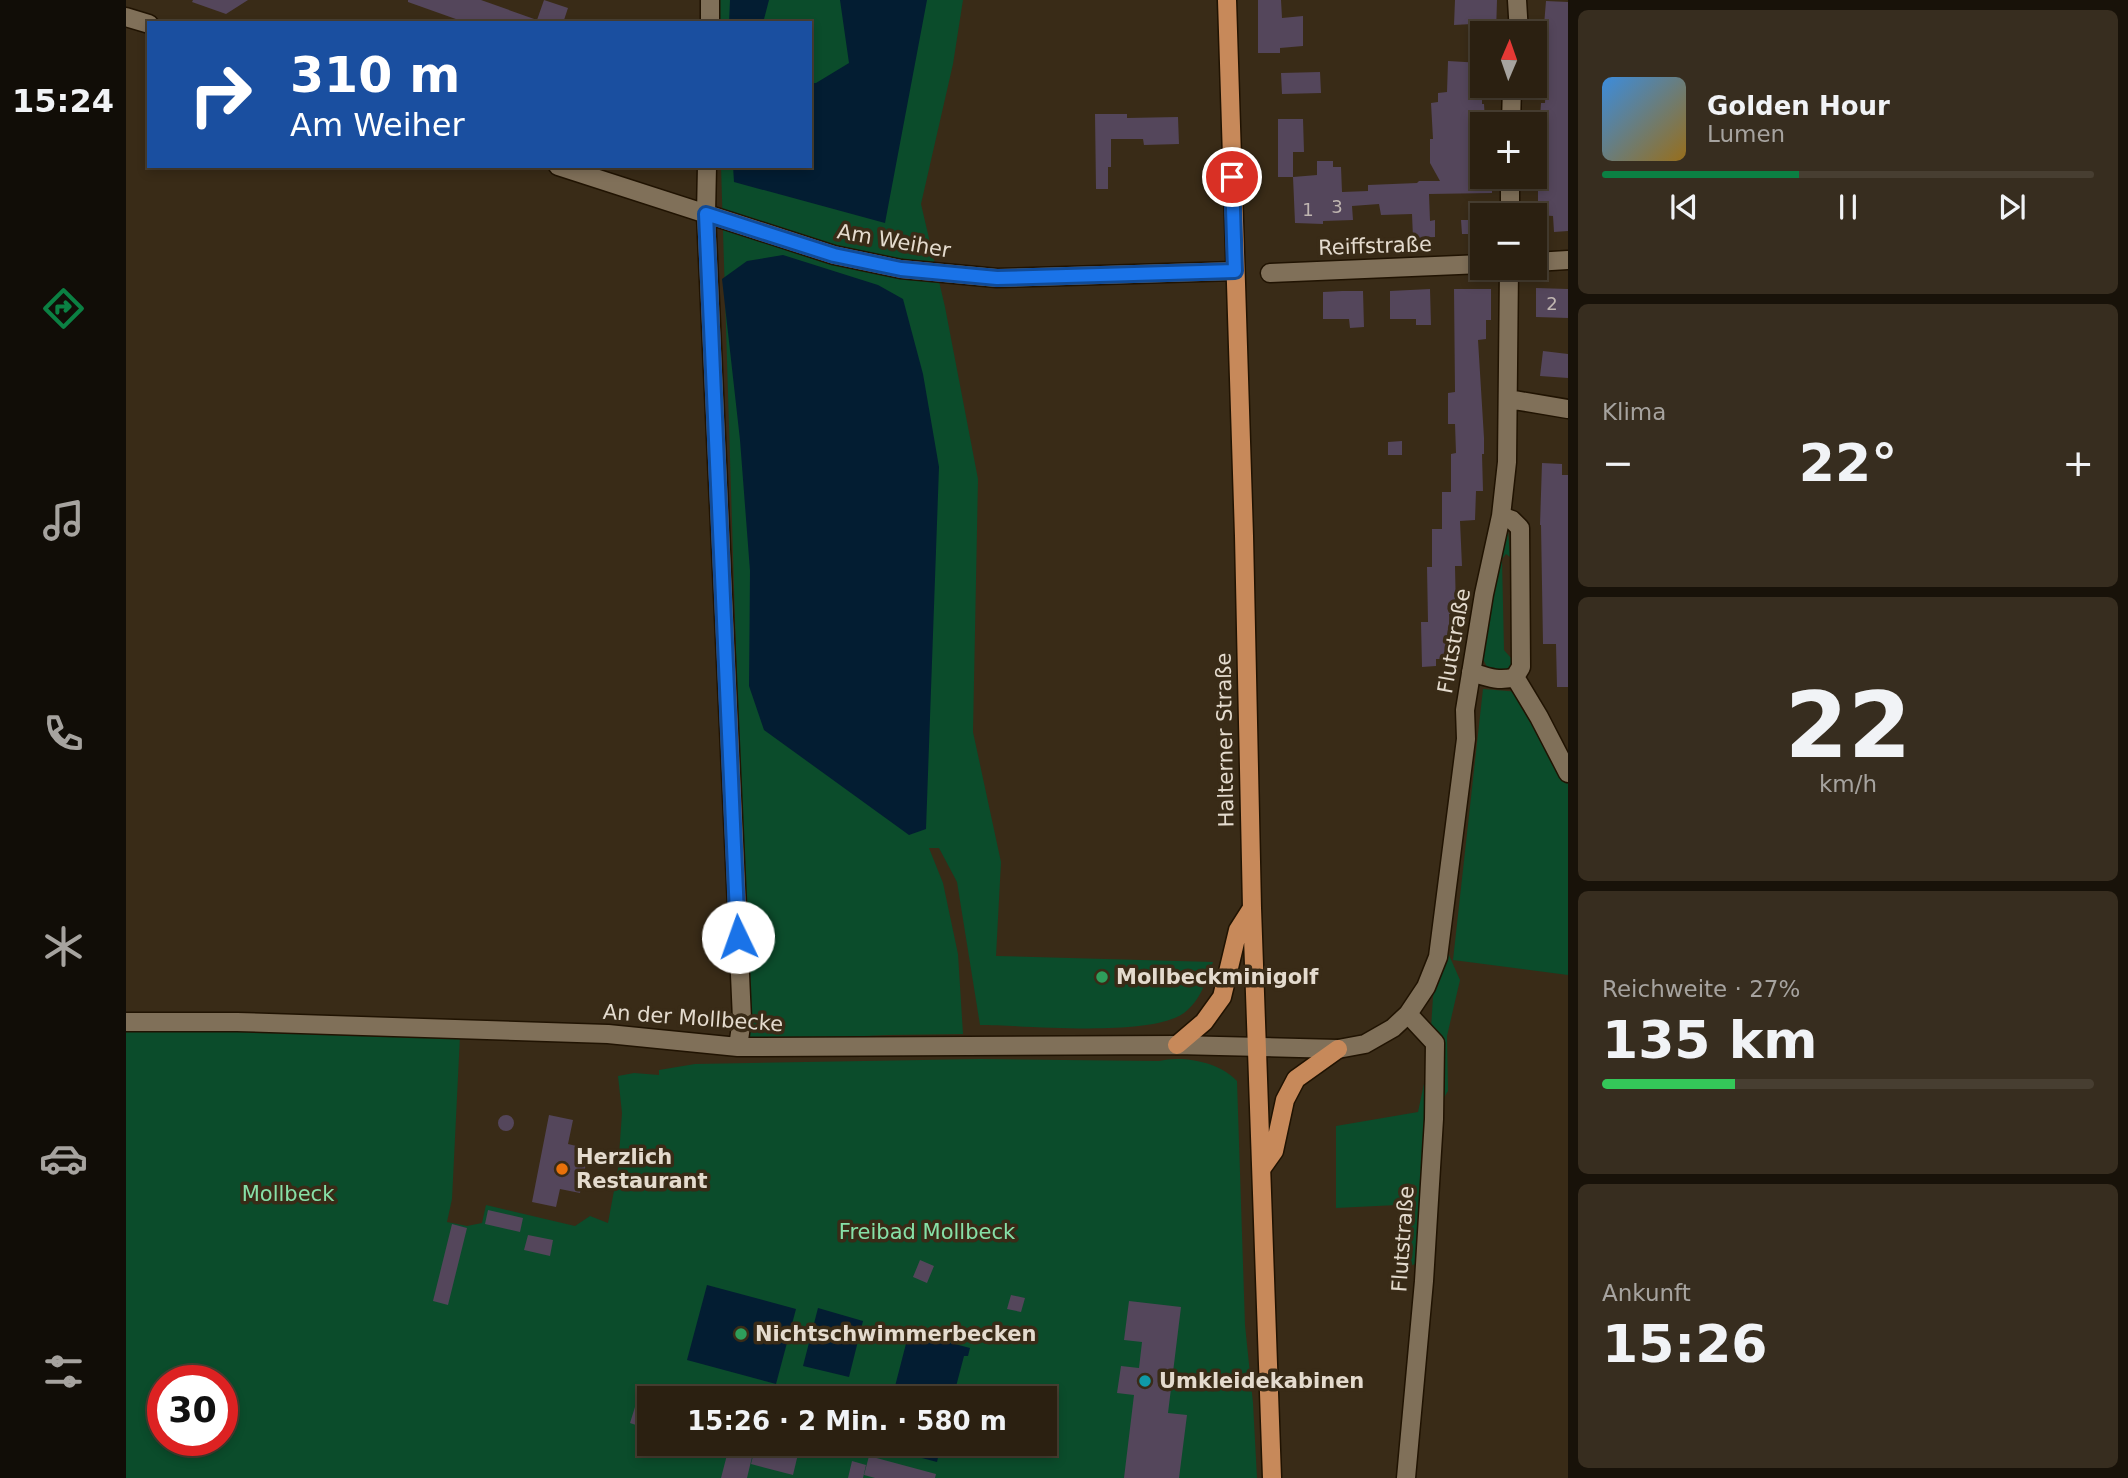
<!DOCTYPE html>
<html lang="de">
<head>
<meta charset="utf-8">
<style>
  :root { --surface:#2b2011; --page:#372d1f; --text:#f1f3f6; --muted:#a6a39f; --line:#473e31; --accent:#0b8043 }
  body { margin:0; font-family:"DejaVu Sans",sans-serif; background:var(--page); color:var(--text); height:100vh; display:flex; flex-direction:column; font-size:26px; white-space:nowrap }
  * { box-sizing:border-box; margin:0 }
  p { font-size:23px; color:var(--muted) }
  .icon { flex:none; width:38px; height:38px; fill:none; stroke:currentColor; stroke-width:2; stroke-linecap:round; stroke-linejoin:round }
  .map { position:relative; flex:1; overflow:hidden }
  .drawer { display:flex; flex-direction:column; gap:10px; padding:10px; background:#181209; width:560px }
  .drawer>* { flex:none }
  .top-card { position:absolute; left:21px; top:21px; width:665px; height:147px; border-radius:0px; box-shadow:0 4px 10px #0003,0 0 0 2px var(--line); background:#1a4fa0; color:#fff; overflow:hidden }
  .needle { width:46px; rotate:2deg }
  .controls { position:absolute; left:1344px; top:21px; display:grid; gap:14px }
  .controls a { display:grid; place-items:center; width:77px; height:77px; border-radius:0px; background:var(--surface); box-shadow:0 4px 10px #0003,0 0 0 2px var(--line); font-size:35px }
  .speed { position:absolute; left:21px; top:1365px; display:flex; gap:14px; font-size:35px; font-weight:700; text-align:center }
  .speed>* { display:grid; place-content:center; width:91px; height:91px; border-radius:50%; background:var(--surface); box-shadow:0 4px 10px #0003,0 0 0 2px var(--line); line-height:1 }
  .speed .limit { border:10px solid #d22; background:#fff; color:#111 }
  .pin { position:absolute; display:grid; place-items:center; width:60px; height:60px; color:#fff; margin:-30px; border:4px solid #fff; border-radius:50%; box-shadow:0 2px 7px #0007 }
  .me { position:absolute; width:77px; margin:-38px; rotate:357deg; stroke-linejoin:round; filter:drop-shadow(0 0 5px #0008) }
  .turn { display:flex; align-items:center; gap:24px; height:147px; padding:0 28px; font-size:32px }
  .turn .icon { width:91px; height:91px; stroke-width:2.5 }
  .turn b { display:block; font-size:49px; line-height:60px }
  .big { font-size:52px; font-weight:800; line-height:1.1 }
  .drawer .tile { flex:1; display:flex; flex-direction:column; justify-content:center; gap:10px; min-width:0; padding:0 24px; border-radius:10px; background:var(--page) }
  .drawer .dial { align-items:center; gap:0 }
  .dial b { font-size:91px; line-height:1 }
  .song { display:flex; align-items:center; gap:21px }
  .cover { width:84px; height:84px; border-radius:10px; background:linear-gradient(135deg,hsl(210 70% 55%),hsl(40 70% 35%)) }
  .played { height:7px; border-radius:4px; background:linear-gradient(90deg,var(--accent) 40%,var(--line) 40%) }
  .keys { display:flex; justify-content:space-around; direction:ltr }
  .heat { display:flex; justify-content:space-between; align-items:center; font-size:38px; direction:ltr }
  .charge { height:10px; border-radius:5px; background:linear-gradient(90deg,#34c759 27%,var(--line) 0) }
  .trip { position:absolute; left:511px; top:1386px; width:420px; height:70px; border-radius:0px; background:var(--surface); box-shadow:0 4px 10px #0003,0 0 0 2px var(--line); font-weight:800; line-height:70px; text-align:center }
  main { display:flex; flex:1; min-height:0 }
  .dock { display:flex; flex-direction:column; width:126px; justify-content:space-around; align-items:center; background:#110d07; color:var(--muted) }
  .dock .icon { width:49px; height:49px }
  .dock .active { color:var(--accent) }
  .dock b { font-size:32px; color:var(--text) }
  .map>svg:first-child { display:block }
</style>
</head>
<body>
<main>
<nav class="dock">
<b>15:24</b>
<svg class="icon active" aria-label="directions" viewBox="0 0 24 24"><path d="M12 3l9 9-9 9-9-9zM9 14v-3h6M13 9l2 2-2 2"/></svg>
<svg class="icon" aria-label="music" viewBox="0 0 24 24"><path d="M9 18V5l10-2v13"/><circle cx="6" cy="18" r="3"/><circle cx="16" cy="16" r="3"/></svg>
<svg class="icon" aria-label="phone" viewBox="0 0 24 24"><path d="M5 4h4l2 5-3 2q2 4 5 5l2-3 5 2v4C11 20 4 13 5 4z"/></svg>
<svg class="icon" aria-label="climate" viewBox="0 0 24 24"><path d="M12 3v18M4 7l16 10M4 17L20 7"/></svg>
<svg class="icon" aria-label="car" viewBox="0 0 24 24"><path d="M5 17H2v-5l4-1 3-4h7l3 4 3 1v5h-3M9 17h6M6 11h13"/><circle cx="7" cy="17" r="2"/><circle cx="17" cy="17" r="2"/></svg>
<svg class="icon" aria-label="filters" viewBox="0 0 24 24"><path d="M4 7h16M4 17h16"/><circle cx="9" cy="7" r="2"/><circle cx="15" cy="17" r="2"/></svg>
</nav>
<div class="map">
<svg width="1442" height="1478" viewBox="0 0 1442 1478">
  <rect width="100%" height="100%" fill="#392b17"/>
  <path fill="#0b4c2b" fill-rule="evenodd" d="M590 0H837L827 64 795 204 819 307 852 479 847 732 875 862 870 956 1087 962C1080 981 1075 1000 1058 1013 1023 1038 900 1025 854 1025L831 882 813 848H803L817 883 832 954 837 1034 762 1035 622 1041 595 166H684V23H591Z
    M1382 530 1384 557 1380 554 1376 559 1378 650 1385 658V665C1380 673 1369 671 1361 667L1357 659 1356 653 1379 531Z
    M1357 689 1394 692 1442 784V975L1327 960Z
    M1319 946 1334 980 1321 1036 1322 1091 1304 1121 1294 1263 1286 1265 1278 1220 1271 1205 1210 1208V1126L1292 1112 1303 1060 1307 997Z
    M0 1028 334 1036 326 1199 321 1222 341 1226 356 1223 360 1205 449 1226 464 1216 482 1223 492 1169 496 1113 492 1076 508 1073 533 1075V1070L569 1064 854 1059 1033 1061C1057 1055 1094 1062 1111 1081L1119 1325 1127 1403 1131 1478H0ZM37 1381H96V1440H37ZM523 1398H919V1444H523Z"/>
  <path fill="#031d32" d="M604 0H643L637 23H603Z
    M714 0H801L759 223 608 182 607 166H684V83H690L723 63Z
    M657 255 752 285 777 299 797 374 813 467 800 829 783 835 638 730 623 686 624 571 614 440 596 279 621 261Z
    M581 1285 670 1309 650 1384 561 1360Z
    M692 1308 737 1321 723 1377 677 1366Z
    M783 1332 844 1348 842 1356H838L827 1398H766Z
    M747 1444H815L811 1462 754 1447 748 1466 742 1465Z"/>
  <path fill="#54465b" d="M67 0H122L100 14 66 2Z
    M282 0H355L411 20 418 0 442 8 437 23H341L282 2Z
    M1132 0H1155L1156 18 1177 16V46L1154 48V53H1132Z
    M1329 0H1371L1370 33H1346V24L1328 25Z
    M1420 1 1442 2V231L1428 232 1427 216 1412 215V177H1418V148H1412L1415 103H1419L1420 74H1414Z
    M1322 61 1356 63V104H1358L1359 121H1353L1354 167H1356V177H1366V193L1303 194 1304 221 1309 220V237L1287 238 1286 214 1255 215 1253 204 1226 206 1227 220 1197 221V224L1169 223 1167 177H1152V119H1177L1178 152H1167V177L1191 175V161H1207V167H1215L1216 192 1242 191V185L1291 183 1293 181H1314L1304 163V139H1307L1305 103 1312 102V93L1321 92Z
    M1194 72 1195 93 1156 94 1155 73Z
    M969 114H1001V118L1052 117 1053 144 1018 145 1017 139H985V167H982V189H970Z
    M1335 220H1349V234H1336Z
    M1410 288 1442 289V318L1410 317Z
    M1304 289 1305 325H1290V319H1264V291Z
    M1328 289H1365V320H1360V339L1352 340 1358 438V454H1356L1357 491H1350L1349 520 1334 521 1336 566H1329L1330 614H1323L1325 659H1310V666L1296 667 1295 622H1302L1301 567H1306V529H1316V492H1325V454L1330 453 1329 424H1322V393L1329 392Z
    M1216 291H1237L1238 327 1224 328 1223 319H1197V292Z
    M1417 351 1442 354V378L1414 376Z
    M1276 441V455H1262V442Z
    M1416 463 1436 464V475H1442V687H1431L1430 644H1417L1415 525H1414Z
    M372 1123a8 8 0 1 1 16 0a8 8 0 1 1-16 0Z
    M423 1115 447 1120 442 1144 463 1149 454 1193 434 1189 430 1207 406 1202Z
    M362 1210 397 1218 394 1232 359 1224Z
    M326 1224 341 1228 322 1305 307 1301Z
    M402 1235 427 1240 424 1256 398 1250Z
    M794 1260 808 1266 801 1283 787 1277Z
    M885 1295 899 1298 895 1312 881 1309Z
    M1003 1301 1055 1307 1042 1413 1061 1415 1053 1478H998L1008 1395 991 1393 995 1366 1013 1368 1016 1342 998 1340Z
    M514 1391 526 1395 523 1398 516 1427 504 1423Z
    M630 1444 672 1454 667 1475 625 1464Z
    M603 1447 627 1453 621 1478H595Z
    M743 1456 810 1474 809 1478H749L738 1475Z
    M726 1461 740 1465 737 1478H722Z"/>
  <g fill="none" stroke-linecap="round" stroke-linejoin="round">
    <defs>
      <path id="minor" d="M1391 0 1393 33
        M0 17 23 24
        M584 23V0
        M1385 124 1386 86
        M432 166 708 255 775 269 871 278 1109 271
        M581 166 580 214 616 1019 612 1047
        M1384 215V177
        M1409 262 1442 260
        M1144 273 1356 264
        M1382 399 1442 409
        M1345 672C1361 677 1373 682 1389 677L1395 667 1394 528 1386 520 1375 516
        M1389 677 1413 717 1442 773
        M0 1022H111L482 1034 612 1047 1051 1045 1212 1049 1239 1044 1267 1028 1282 1014 1300 987 1312 957 1340 739 1339 710 1358 594 1375 516 1381 462 1383 268
        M1280 1478 1298 1281 1308 1119 1309 1043 1282 1014"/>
      <path id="major" d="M1101 0 1118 536 1126 908 1146 1478
        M1051 1045 1078 1022 1096 997 1112 930 1126 908
        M1136 1168 1148 1151 1159 1100 1170 1079 1212 1049"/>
    </defs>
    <use href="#minor" stroke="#201302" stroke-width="21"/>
    <use href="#major" stroke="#201302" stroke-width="21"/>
    <use href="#minor" stroke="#807059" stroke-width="18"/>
    <use href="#major" stroke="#c7895a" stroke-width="18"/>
  </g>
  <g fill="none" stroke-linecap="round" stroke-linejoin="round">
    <defs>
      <path id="route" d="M612 937 580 214 708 255 775 269 871 278 1109 271 1106 177"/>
    </defs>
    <use href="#route" stroke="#114b97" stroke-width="18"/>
    <use href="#route" stroke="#1a73e8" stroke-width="12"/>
  </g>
  <g fill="#2e9e5b" stroke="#392b17" stroke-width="2.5">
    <circle cx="976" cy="977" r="7"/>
    <circle cx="615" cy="1334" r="7"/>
  </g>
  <circle fill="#e8710a" stroke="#392b17" stroke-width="2.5" cx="436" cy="1169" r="7"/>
  <circle fill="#0f9aa8" stroke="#392b17" stroke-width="2.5" cx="1019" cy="1381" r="7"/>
  <g text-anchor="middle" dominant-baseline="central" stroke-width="7" stroke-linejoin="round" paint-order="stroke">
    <g font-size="18" fill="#c0b6b1">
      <text x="1211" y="206">3</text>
      <text x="1182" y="209">1</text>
      <text x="1426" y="303">2</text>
    </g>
    <g font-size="21" fill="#e4dbce" stroke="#392b17">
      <text transform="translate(768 241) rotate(10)">Am Weiher</text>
      <text transform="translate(1249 246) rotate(-2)">Reiffstraße</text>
      <text transform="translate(1328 641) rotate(-80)">Flutstraße</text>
      <text transform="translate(1099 740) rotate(-91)">Halterner Straße</text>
      <text transform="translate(567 1018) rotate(4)">An der Mollbecke</text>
      <text transform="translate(1277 1239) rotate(-86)">Flutstraße</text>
    </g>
    <g font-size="21" font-weight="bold" fill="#e4dbce" stroke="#392b17" text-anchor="start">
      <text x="990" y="977">Mollbeckminigolf</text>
      <text x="450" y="1157">Herzlich<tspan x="450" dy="24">Restaurant</tspan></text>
      <text x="629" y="1334">Nichtschwimmerbecken</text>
      <text x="1033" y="1381">Umkleidekabinen</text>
    </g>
    <g font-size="21" fill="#86e0a7" stroke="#392b17">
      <text x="162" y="1194">Mollbeck</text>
      <text x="801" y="1232">Freibad Mollbeck</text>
    </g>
  </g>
</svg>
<div class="controls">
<a><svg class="needle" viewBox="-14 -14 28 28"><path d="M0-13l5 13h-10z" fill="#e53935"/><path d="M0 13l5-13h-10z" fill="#a6a39f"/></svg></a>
<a>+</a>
<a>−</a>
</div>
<div class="speed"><div class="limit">30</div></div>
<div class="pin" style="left:1106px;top:177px;background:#d93025"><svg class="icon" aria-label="arrive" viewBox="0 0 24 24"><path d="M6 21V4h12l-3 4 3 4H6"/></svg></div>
<svg class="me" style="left:612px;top:937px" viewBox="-20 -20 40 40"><circle r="19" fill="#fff"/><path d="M0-13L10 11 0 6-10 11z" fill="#1a73e8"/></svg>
<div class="trip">15:26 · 2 Min. · 580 m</div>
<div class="top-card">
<div class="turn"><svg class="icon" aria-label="right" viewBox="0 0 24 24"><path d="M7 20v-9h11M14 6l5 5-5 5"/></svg><div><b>310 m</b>Am Weiher</div></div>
</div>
</div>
<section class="drawer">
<div class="tile">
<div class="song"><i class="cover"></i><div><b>Golden Hour</b><p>Lumen</p></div></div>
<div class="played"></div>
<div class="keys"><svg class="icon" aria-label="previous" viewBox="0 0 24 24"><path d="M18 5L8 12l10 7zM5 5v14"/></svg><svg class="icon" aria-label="pause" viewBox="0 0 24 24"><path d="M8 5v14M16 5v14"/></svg><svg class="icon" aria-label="next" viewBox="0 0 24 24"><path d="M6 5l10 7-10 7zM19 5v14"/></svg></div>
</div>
<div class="tile"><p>Klima</p>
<div class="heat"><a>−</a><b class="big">22°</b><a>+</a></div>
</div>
<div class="tile dial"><b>22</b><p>km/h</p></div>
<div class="tile"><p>Reichweite · 27%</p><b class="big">135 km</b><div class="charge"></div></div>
<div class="tile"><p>Ankunft</p><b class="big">15:26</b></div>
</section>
</main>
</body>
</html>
